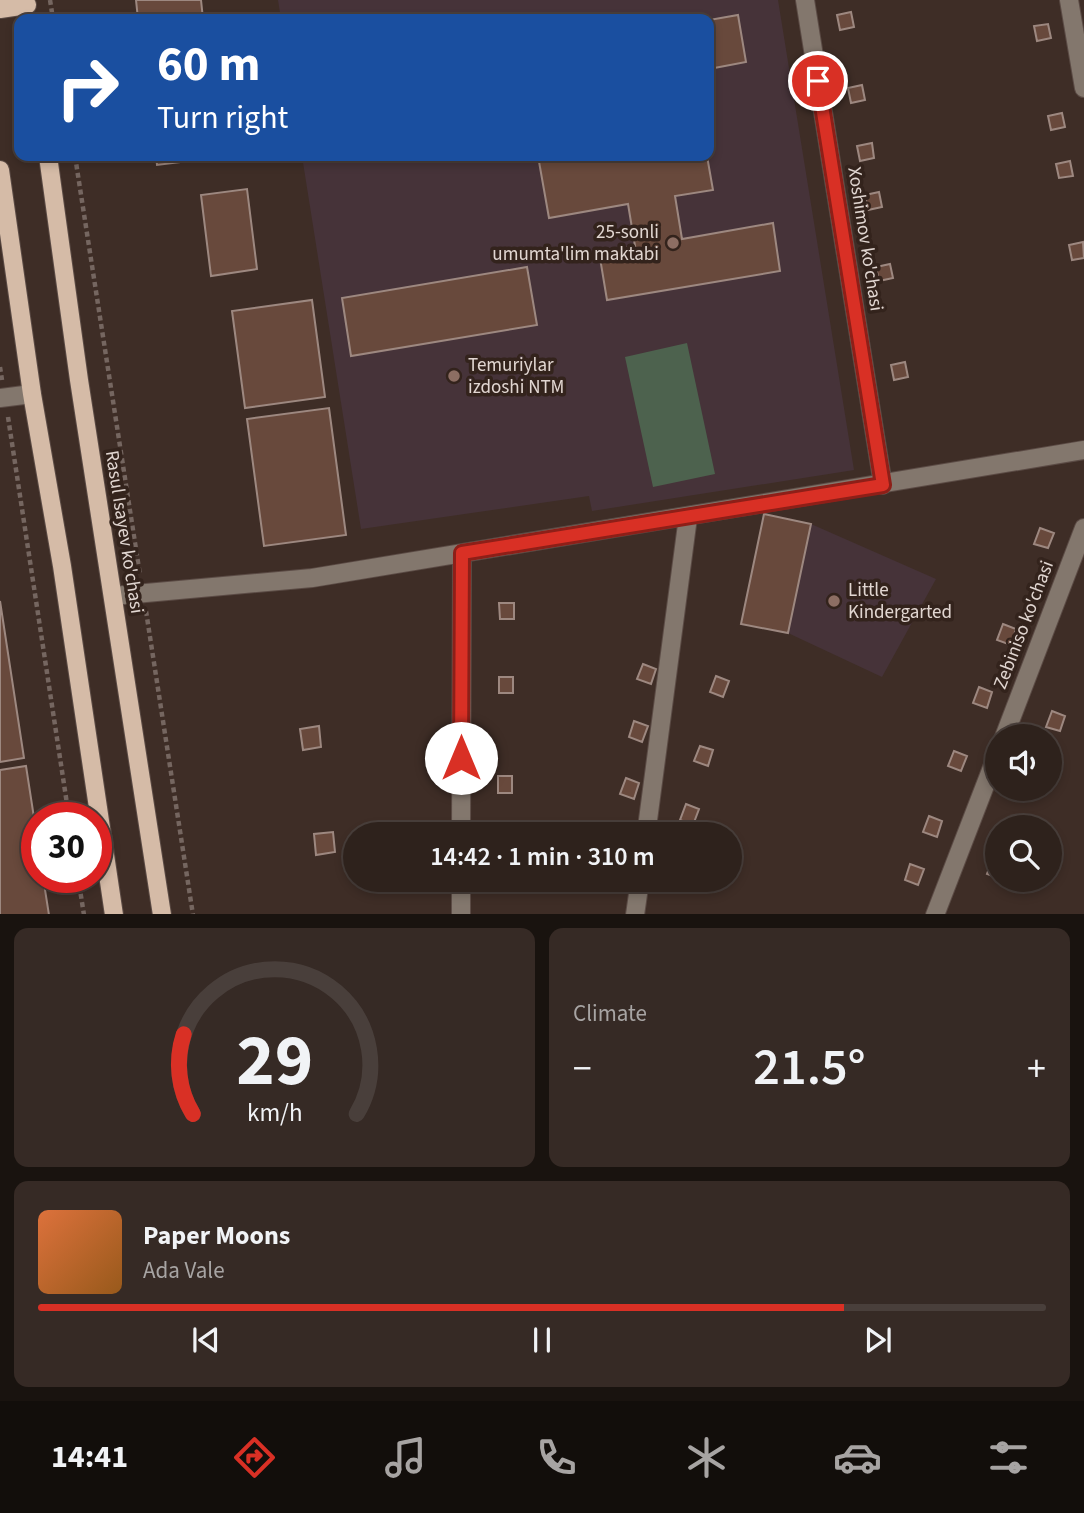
<!DOCTYPE html>
<html lang="en">
<head>
<meta charset="utf-8">
<style>
  :root { --surface:#2e221c; --page:#362a25; --text:#f1f3f6; --muted:#a7a4a3; --line:#493f3b; --accent:#d93025 }
  body { margin:0; font-family:"Source Sans 3",sans-serif; background:var(--page); color:var(--text); height:100vh; display:flex; flex-direction:column; font-size:26px; white-space:nowrap }
  * { box-sizing:border-box; margin:0 }
  p { font-size:23px; color:var(--muted) }
  .icon { flex:none; width:38px; height:38px; fill:none; stroke:currentColor; stroke-width:2; stroke-linecap:round; stroke-linejoin:round }
  .map { position:relative; height:914px; overflow:hidden }
  .sheet { display:flex; flex-direction:column; gap:14px; padding:14px; background:#19130f; flex:1 }
  .sheet>* { flex:none }
  .top-card { position:absolute; left:14px; top:14px; width:700px; height:147px; border-radius:14px; box-shadow:0 4px 10px #0003,0 0 0 2px var(--line); background:#1a4fa0; color:#fff; overflow:hidden }
  .fabs { position:absolute; left:985px; top:724px; display:grid; gap:14px }
  .fabs a { display:grid; place-items:center; width:77px; height:77px; border-radius:50%; background:var(--surface); box-shadow:0 4px 10px #0003,0 0 0 2px var(--line); font-size:35px }
  .speed { position:absolute; left:21px; top:802px; display:flex; gap:14px; font-size:35px; font-weight:700; text-align:center }
  .speed>* { display:grid; place-content:center; width:91px; height:91px; border-radius:50%; background:var(--surface); box-shadow:0 4px 10px #0003,0 0 0 2px var(--line); line-height:1 }
  .speed .limit { border:10px solid #d22; background:#fff; color:#111 }
  .pin { position:absolute; display:grid; place-items:center; width:60px; height:60px; color:#fff; margin:-30px; border:4px solid #fff; border-radius:50%; box-shadow:0 2px 7px #0007 }
  .me { position:absolute; width:77px; margin:-38px; rotate:0deg; stroke-linejoin:round; filter:drop-shadow(0 0 5px #0008) }
  .turn { display:flex; align-items:center; gap:24px; height:147px; padding:0 28px; font-size:32px }
  .turn .icon { width:91px; height:91px; stroke-width:2.5 }
  .turn b { display:block; font-size:49px; line-height:60px }
  .big { font-size:52px; font-weight:600; line-height:1.1 }
  .sheet .widget { flex:1; display:flex; flex-direction:column; justify-content:center; gap:10px; min-width:0; padding:0 24px; border-radius:14px; background:var(--page) }
  .sheet .dial { align-items:center; gap:0 }
  .dial svg { height:182px; overflow:visible; fill:none; stroke:var(--line); stroke-width:7; stroke-linecap:round; text-anchor:middle }
  .dial text { fill:var(--text); stroke:none }
  .song { display:flex; align-items:center; gap:21px }
  .cover { width:84px; height:84px; border-radius:10px; background:linear-gradient(135deg,hsl(20 70% 55%),hsl(30 70% 35%)) }
  .played { height:7px; border-radius:4px; background:linear-gradient(90deg,var(--accent) 80%,var(--line) 80%) }
  .keys { display:flex; justify-content:space-around; direction:ltr }
  .heat { display:flex; justify-content:space-between; align-items:center; font-size:38px; direction:ltr }
  .sheet .tiles { flex:1; display:grid; gap:14px; grid-template-columns:1fr 1fr }
  .widget:last-child { grid-column:span 2 }
  .trip { position:absolute; left:343px; top:822px; width:399px; height:70px; border-radius:35px; background:var(--surface); box-shadow:0 4px 10px #0003,0 0 0 2px var(--line); font-weight:600; line-height:70px; text-align:center }
  .tabs { display:flex; height:112px; justify-content:space-around; align-items:center; background:#120e0b; color:var(--muted) }
  .tabs .icon { width:49px; height:49px }
  .tabs .current { color:var(--accent) }
  .tabs b { font-size:32px; color:var(--text) }
  .map>svg:first-child { display:block }
</style>
</head>
<body>
<div class="map">
<svg width="1084" height="915" viewBox="0 0 1084 915">
  <rect width="100%" height="100%" fill="#3e2d26"/>
  <path fill="#463339" d="M278 0H778L854 470 592 511 589 496 361 529 302 156H709V19H281Z
    M764 514 811 524 936 579 882 677 788 633 741 624Z"/>
  <path fill="#4d624e" d="M687 343 715 474 653 487 625 357Z"/>
  <path fill="#68493c" stroke="#9d8880" stroke-width="2" d="M136 0H201L203 19H138Z
    M851 12 854 27 840 30 837 15Z
    M738 15 746 62 709 69V20Z
    M1048 24 1051 38 1037 41 1034 26Z
    M862 85 865 100 851 103 848 88Z
    M1062 113 1065 127 1051 130 1048 116Z
    M872 143 874 158 860 161 857 146Z
    M156 156H221V157L157 165Z
    M538 156H707L713 190 675 196 682 239 773 223 780 271 607 300 599 252 635 246 628 204 549 218Z
    M1070 161 1073 176 1059 178 1056 164Z
    M247 189 257 269 211 276 201 195Z
    M879 192 882 207 868 210 865 195Z
    M1083 242 1084 258 1072 260 1069 245Z
    M890 264 893 278 879 281 876 267Z
    M527 267 537 325 351 356 342 298Z
    M312 300 325 397 245 408 232 311Z
    M905 362 908 377 894 380 891 365Z
    M329 408 346 535 264 546 247 419Z
    M764 514 811 524 788 633 741 624Z
    M1040 528 1054 533 1048 548 1034 544Z
    M0 601 24 758 0 762Z
    M499 603H514V619H500Z
    M1003 624 1016 629 1011 645 997 640Z
    M643 664 656 669 651 684 637 679Z
    M716 676 729 681 723 697 710 692Z
    M499 677H513V693H499Z
    M979 687 992 692 987 708 973 703Z
    M1052 711 1065 716 1060 731 1046 727Z
    M634 721 648 726 642 742 629 737Z
    M319 726 321 747 303 750 300 729Z
    M700 746 713 750 708 766 694 761Z
    M954 751 967 756 961 771 948 766Z
    M26 766 37 837V877H43L49 915H0V770Z
    M498 776H512V793H498Z
    M626 778 639 783 634 799 620 794Z
    M1021 789H1036L1033 798 1019 793Z
    M686 804 699 809 693 825 680 820Z
    M929 816 942 821 937 837 923 832Z
    M333 832 335 852 316 855 314 834Z
    M993 858 998 860V878L987 874Z
    M910 864 924 869 918 885 905 880Z
    M666 880H682L678 891 664 886Z"/>
  <g fill="none" stroke-linecap="round" stroke-linejoin="round">
    <defs>
      <path id="minor" d="M805 0 883 485
        M1069 0 1084 88
        M0 398 32 394
        M113 596 312 578 1084 450
        M1004 737 1084 528
        M461 835 462 553
        M646 835 688 517
        M461 915V880
        M635 915 640 880
        M935 915 998 752"/>
      <path id="major" d="M0 9 27 5
        M48 156 79 380 162 915
        M0 170 32 394 62 566 114 915"/>
    </defs>
    <use href="#minor" stroke="#5b4b45" stroke-width="20"/>
    <use href="#major" stroke="#5b4b45" stroke-width="20"/>
    <path stroke="#756660" stroke-width="4.5" stroke-dasharray="5 3.5" stroke-linecap="butt" d="M50 0 53 19
      M75 156 140 575
      M0 367 2 380
      M8 417 69 817
      M146 611 193 915
      M78 877 84 915"/>
    <use href="#minor" stroke="#83776d" stroke-width="18"/>
    <use href="#major" stroke="#d5bba7" stroke-width="18"/>
  </g>
  <g fill="none" stroke-linecap="round" stroke-linejoin="round">
    <defs>
      <path id="route" d="M461 758 462 553 883 485 818 81"/>
    </defs>
    <use href="#route" stroke="#8d1f18" stroke-width="18"/>
    <use href="#route" stroke="#d93025" stroke-width="12"/>
  </g>
  <g fill="#8d6e63" stroke="#33231c" stroke-width="2.5">
    <circle cx="673" cy="243" r="7"/>
    <circle cx="454" cy="376" r="7"/>
    <circle cx="834" cy="601" r="7"/>
  </g>
  <g text-anchor="middle" dominant-baseline="central" stroke-width="7" stroke-linejoin="round" paint-order="stroke">
    <g font-size="19" fill="#e1d6d1" stroke="#33231c" text-anchor="start">
      <text x="659" y="232" text-anchor="end">25-sonli<tspan x="659" dy="22">umumta'lim maktabi</tspan></text>
      <text x="468" y="365">Temuriylar<tspan x="468" dy="22">izdoshi NTM</tspan></text>
      <text x="848" y="590">Little<tspan x="848" dy="22">Kindergarted</tspan></text>
    </g>
    <g font-size="19" fill="#e1d6d1" stroke="#33231c">
      <text transform="translate(865 239) rotate(81)">Xoshimov ko'chasi</text>
      <text transform="translate(124 532) rotate(81)">Rasul Isayev ko'chasi</text>
      <text transform="translate(1024 625) rotate(-69)">Zebiniso ko'chasi</text>
    </g>
  </g>
</svg>
<div class="fabs">
<a><svg class="icon" aria-label="sound" viewBox="0 0 24 24"><path d="M4 9h4l5-4v14l-5-4H4zM17 9q2 3 0 6"/></svg></a>
<a><svg class="icon" aria-label="search" viewBox="0 0 24 24"><circle cx="10" cy="10" r="6"/><path d="M15 15l6 6"/></svg></a>
</div>
<div class="speed"><div class="limit">30</div></div>
<div class="pin" style="left:818px;top:81px;background:#d93025"><svg class="icon" aria-label="arrive" viewBox="0 0 24 24"><path d="M6 21V4h12l-3 4 3 4H6"/></svg></div>
<svg class="me" style="left:461px;top:758px" viewBox="-20 -20 40 40"><circle r="19" fill="#fff"/><path d="M0-13L10 11 0 6-10 11z" fill="#d93025"/></svg>
<div class="trip">14:42 · 1 min · 310 m</div>
<div class="top-card">
<div class="turn"><svg class="icon" aria-label="right" viewBox="0 0 24 24"><path d="M7 20v-9h11M14 6l5 5-5 5"/></svg><div><b>60 m</b>Turn right</div></div>
</div>
</div>
<section class="sheet">
<div class="tiles">
<div class="widget dial"><svg viewBox="0 0 100 80">
<path d="M14 69A42 42 0 1 1 86 69"/>
<path d="M14 69A42 42 0 0 1 10 34" stroke="#d93025"/>
<text x="50" y="56" font-size="32" font-weight="700">29</text>
<text x="50" y="72" font-size="11">km/h</text>
</svg></div>
<div class="widget"><p>Climate</p>
<div class="heat"><a>−</a><b class="big">21.5°</b><a>+</a></div>
</div>
<div class="widget">
<div class="song"><i class="cover"></i><div><b>Paper Moons</b><p>Ada Vale</p></div></div>
<div class="played"></div>
<div class="keys"><svg class="icon" aria-label="previous" viewBox="0 0 24 24"><path d="M18 5L8 12l10 7zM5 5v14"/></svg><svg class="icon" aria-label="pause" viewBox="0 0 24 24"><path d="M8 5v14M16 5v14"/></svg><svg class="icon" aria-label="next" viewBox="0 0 24 24"><path d="M6 5l10 7-10 7zM19 5v14"/></svg></div>
</div>
</div>
</section>
<nav class="tabs">
<b>14:41</b>
<svg class="icon current" aria-label="directions" viewBox="0 0 24 24"><path d="M12 3l9 9-9 9-9-9zM9 14v-3h6M13 9l2 2-2 2"/></svg>
<svg class="icon" aria-label="music" viewBox="0 0 24 24"><path d="M9 18V5l10-2v13"/><circle cx="6" cy="18" r="3"/><circle cx="16" cy="16" r="3"/></svg>
<svg class="icon" aria-label="phone" viewBox="0 0 24 24"><path d="M5 4h4l2 5-3 2q2 4 5 5l2-3 5 2v4C11 20 4 13 5 4z"/></svg>
<svg class="icon" aria-label="climate" viewBox="0 0 24 24"><path d="M12 3v18M4 7l16 10M4 17L20 7"/></svg>
<svg class="icon" aria-label="car" viewBox="0 0 24 24"><path d="M5 17H2v-5l4-1 3-4h7l3 4 3 1v5h-3M9 17h6M6 11h13"/><circle cx="7" cy="17" r="2"/><circle cx="17" cy="17" r="2"/></svg>
<svg class="icon" aria-label="filters" viewBox="0 0 24 24"><path d="M4 7h16M4 17h16"/><circle cx="9" cy="7" r="2"/><circle cx="15" cy="17" r="2"/></svg>
</nav>
</body>
</html>
